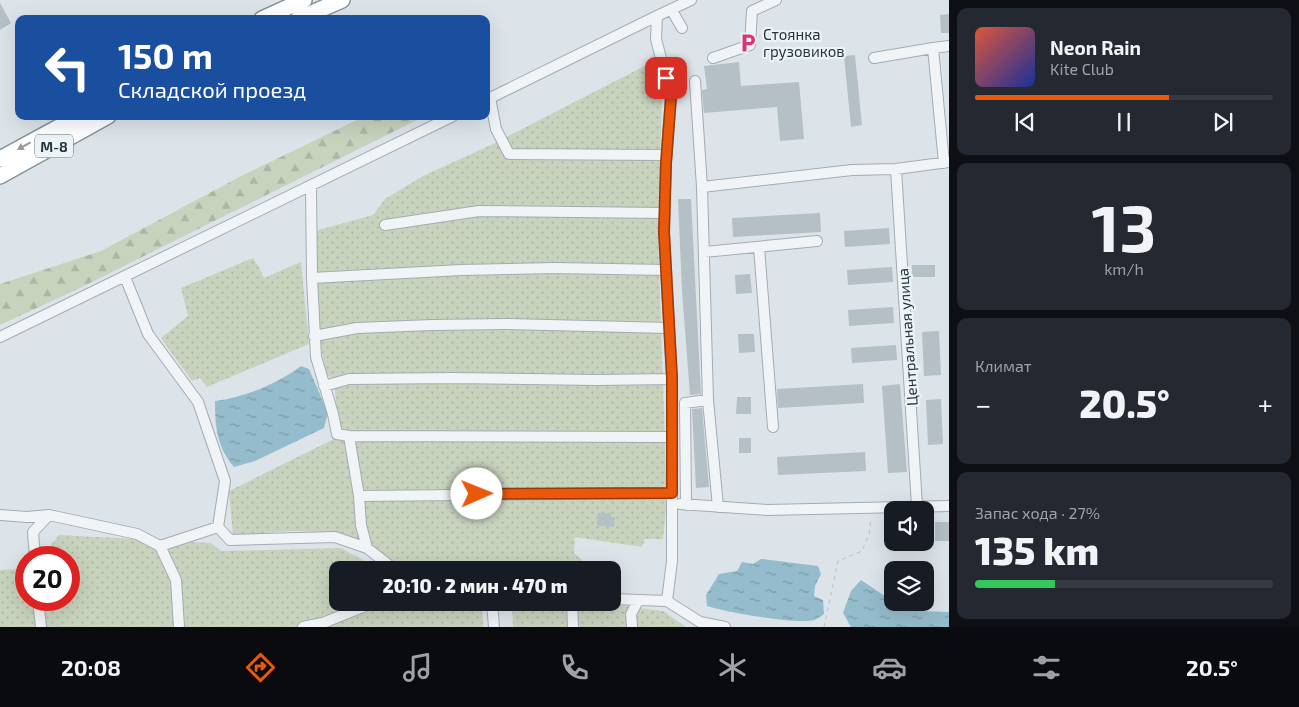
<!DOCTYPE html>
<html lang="ru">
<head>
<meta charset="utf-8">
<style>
  :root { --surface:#171b24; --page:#242831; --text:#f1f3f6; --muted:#9ea1a6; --line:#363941; --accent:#ea580c }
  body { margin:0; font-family:"Exo 2",sans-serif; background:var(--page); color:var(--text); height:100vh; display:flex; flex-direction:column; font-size:19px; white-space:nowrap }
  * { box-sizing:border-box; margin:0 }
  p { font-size:16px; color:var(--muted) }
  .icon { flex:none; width:28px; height:28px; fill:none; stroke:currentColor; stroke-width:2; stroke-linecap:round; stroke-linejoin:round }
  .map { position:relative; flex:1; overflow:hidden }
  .side { display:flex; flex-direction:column; gap:8px; padding:8px; background:#0d0f14; width:350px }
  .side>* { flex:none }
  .guide { position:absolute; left:15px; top:15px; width:475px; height:105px; border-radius:10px; box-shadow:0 5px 20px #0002; background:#1a4fa0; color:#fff; overflow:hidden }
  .buttons { position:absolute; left:884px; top:501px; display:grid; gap:10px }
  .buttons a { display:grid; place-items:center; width:50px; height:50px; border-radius:10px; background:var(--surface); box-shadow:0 5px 20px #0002; font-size:25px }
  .speed { position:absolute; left:15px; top:546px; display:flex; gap:10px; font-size:25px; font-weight:700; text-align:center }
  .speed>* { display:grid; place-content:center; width:65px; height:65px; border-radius:50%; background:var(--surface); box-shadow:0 5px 20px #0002; line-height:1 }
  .speed .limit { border:8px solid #d22; background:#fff; color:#111 }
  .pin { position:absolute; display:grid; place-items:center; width:42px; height:42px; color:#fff; margin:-21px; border-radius:10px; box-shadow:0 2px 8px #0006 }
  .me { position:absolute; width:55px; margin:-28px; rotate:89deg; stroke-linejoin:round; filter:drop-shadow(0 0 4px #0008) }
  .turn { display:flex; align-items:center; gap:18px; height:105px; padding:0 20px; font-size:22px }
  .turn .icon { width:65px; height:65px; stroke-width:2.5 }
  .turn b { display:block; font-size:35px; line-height:42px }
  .big { font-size:38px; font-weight:800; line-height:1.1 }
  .side .card { flex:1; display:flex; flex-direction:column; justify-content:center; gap:8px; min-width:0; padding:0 18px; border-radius:10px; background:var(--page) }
  .side .dial { align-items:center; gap:0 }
  .dial b { font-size:65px; line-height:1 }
  .song { display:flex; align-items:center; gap:15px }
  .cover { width:60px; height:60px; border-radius:8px; background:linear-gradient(135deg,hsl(10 70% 55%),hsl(230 70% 35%)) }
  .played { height:5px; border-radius:2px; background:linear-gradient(90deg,var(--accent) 65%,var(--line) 65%) }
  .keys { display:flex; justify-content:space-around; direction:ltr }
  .heat { display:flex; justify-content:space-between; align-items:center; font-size:28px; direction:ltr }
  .charge { height:8px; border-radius:4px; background:linear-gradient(90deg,#34c759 27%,var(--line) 0) }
  .trip { position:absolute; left:329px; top:561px; width:292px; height:50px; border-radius:10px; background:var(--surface); box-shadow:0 5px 20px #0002; font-weight:800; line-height:50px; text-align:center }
  .dock { display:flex; height:80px; justify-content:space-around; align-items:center; background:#090b0e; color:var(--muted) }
  .dock .icon { width:35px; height:35px }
  .dock .active { color:var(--accent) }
  .dock b { font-size:22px; color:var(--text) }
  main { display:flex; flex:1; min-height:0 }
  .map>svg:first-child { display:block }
</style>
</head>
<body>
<main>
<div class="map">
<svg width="949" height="627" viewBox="0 0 949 627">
  <defs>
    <pattern id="forest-firs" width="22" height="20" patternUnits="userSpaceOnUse" patternTransform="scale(1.25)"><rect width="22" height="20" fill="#c8d3be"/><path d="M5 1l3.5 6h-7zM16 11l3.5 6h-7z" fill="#acb6a4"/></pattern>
    <pattern id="garden-dots" width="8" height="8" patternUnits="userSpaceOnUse" patternTransform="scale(1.25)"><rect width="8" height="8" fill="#c8d3be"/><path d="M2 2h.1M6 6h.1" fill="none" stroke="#acb6a4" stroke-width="1.8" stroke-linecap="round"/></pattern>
    <pattern id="water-ripples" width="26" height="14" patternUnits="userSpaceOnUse" patternTransform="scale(1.25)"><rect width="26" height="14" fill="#95bccc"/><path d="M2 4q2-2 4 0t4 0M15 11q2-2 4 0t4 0" fill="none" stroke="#799aa7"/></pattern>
  </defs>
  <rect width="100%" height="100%" fill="#dde4e9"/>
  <path fill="url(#forest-firs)" d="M365 116H425L80 288 0 325V284L101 251 243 175Z"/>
  <path fill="url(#garden-dots)" d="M654 61 662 100 658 236 667 502 663 539H645L642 547 575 537 574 553 591 568 589 570H471L469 568 459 570H396C389 562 381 551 372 546 330 523 278 533 233 535L229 491 332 440 338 427 334 379 325 374 319 330 315 231 373 215 385 199 423 176 493 144Z
    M253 258 259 267 264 278 301 262 309 344 207 387 200 378 192 381 161 338 188 316 181 288Z
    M59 535 211 543 221 551 341 548 381 570H338V602H411L415 606 482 603 483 627H0V570L26 569V600H69V558L41 557Z
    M591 602 663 611 686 627H513L512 603Z"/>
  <path fill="url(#water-ripples)" d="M301 366 309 369 328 413 324 428 255 461 234 467C217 447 215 427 215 401 245 397 277 384 301 366Z
    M761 559 818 566 821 574 815 586 814 596 823 600 824 614C821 616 817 619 814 620 798 625 725 612 707 606L706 595 719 574 737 571 742 562 753 564Z
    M861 580 892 601V602L898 603 921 611 949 612V627H851L843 613 851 591Z"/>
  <path fill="#b4bfc6" d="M0 3 11 23 0 30Z
    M949 14V33H941L940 15Z
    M855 55 862 125 851 127 844 56Z
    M739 62 741 86 799 82 804 139 780 141 777 107 704 113 702 90 707 89 704 66Z
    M678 199H691L701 394 690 395 682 291Z
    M820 213 821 232 733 237 732 218Z
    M889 228 890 244 845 247 844 231Z
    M912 265H935V277H912Z
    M892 267 893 282 848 285 847 270Z
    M750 274 752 293 736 294 735 275Z
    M893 307 894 323 849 326 848 310Z
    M939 331 941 375 924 376 922 332Z
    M738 334H754L755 352 739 353Z
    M896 345 897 360 852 363 851 348Z
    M863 384 864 403 778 408 777 389Z
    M900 384 907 472 888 473 882 386Z
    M737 397H751V414H736Z
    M941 399 943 444 928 445 926 400Z
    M702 408 709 487 696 488 692 409Z
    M739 438H751V453H739Z
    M865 452 866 471 778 475 777 457Z
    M598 513H611V517H615L614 527 597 526Z
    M935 522H949V541H935Z"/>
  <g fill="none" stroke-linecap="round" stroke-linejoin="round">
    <defs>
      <path id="minor" d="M671 9 682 28
        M713 58 750 45 752 11 776 0
        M874 58 933 48
        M695 81 702 187
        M490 98 496 129 509 154 667 155
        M486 100 657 16
        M944 163 933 48 949 46
        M896 169 917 506
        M311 186 312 278 316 357 333 414 337 434 349 436 359 496 361 525 367 548
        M385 225 479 211 664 213
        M759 247 773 427
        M704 252 817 241
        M125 277 148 334 198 402 225 481 218 527 230 540 335 537 367 548 395 570
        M312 278 461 270 555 268 666 270
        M314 336 357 328 432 325 506 324 669 328
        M0 337 453 116
        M324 386 349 379 453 378 596 380 672 379
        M708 400 718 507
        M349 436 672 437
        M359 496 672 493
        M680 504 767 510 949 506
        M686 505 685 403 708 400 702 187 852 170 896 169 949 162
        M0 515 27 517 49 515
        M160 546 218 527
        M35 558 33 532 49 515 137 534 160 546 176 580 179 627
        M612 599 667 601 700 622 725 627
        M38 600 41 627
        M667 601 672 561V379L664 232 666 163 671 97 656 39 657 16 691 0
        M492 602 494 627
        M572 602 573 627
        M303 627 323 623 375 602
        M632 627 631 614 638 601"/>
      <path id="highway" d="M262 19 304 0
        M298 19 342 0
        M0 159 79 116
        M0 176 108 116"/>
    </defs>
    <use href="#minor" stroke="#a2acb3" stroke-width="12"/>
    <use href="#highway" stroke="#8495a0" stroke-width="18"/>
    <path stroke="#bbc2c7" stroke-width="1" stroke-dasharray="4 4" stroke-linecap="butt" d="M824 627 838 561 862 551 869 534 871 518"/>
    <use href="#minor" stroke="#f0f4f6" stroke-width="10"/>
    <use href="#highway" stroke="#fff" stroke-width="15"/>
  </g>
  <defs><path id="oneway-solid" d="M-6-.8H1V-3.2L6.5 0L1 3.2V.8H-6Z" transform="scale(1.25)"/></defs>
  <use fill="#929aa0" href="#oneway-solid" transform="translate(24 146) rotate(152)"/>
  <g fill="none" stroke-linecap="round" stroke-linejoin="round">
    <defs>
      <path id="route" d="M477 494 672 493V378L664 232 666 163 671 97 666 78"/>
    </defs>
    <use href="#route" stroke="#983908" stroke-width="12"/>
    <use href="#route" stroke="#ea580c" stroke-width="9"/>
  </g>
  <defs>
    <symbol id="parking-bare" viewBox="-9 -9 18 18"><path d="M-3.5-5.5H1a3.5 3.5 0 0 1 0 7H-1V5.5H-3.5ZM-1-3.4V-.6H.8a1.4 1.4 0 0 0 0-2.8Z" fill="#d93774" stroke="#edf3f6" stroke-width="2.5" paint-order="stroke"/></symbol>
  </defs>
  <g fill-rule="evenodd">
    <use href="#parking-bare" x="734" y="29" width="28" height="28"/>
  </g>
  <g text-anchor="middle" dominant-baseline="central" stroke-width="4.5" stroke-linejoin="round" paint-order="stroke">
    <rect fill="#edf3f6" stroke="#616e77" stroke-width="1" x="35" y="134.5" width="38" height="23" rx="4"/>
    <g font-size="14" font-weight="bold" fill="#253540">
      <text x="54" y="146">М-8</text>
    </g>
    <g font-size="15" fill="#253540" stroke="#edf3f6" text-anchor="start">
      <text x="763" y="34">Стоянка<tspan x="763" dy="17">грузовиков</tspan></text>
    </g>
    <g font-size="15" fill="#253540" stroke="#edf3f6">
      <text transform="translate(907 337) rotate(-94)">Центральная улица</text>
    </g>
  </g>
</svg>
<div class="buttons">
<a><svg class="icon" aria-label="sound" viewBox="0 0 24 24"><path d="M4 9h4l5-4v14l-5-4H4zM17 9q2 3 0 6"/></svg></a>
<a><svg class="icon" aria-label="layers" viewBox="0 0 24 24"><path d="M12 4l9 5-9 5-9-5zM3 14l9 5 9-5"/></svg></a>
</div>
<div class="speed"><div class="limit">20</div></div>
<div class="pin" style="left:666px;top:78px;background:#d93025"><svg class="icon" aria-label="arrive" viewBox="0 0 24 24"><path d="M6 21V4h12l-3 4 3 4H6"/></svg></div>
<svg class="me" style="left:477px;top:494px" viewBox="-20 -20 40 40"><circle r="19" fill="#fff"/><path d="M0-13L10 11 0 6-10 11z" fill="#ea580c"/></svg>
<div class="trip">20:10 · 2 мин · 470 m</div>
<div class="guide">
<div class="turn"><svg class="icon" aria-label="left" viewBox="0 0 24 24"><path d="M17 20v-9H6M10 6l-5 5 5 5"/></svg><div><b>150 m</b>Складской проезд</div></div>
</div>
</div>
<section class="side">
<div class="card">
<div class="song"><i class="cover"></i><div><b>Neon Rain</b><p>Kite Club</p></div></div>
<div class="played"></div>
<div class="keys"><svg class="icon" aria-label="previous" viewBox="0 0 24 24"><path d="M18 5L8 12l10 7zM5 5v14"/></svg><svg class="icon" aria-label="pause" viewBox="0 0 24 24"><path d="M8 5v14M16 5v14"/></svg><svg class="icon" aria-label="next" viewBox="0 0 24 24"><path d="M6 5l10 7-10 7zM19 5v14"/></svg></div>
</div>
<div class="card dial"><b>13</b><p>km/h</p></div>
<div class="card"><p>Климат</p>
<div class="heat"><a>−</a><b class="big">20.5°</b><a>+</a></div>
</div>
<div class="card"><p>Запас хода · 27%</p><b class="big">135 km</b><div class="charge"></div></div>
</section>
</main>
<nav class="dock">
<b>20:08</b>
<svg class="icon active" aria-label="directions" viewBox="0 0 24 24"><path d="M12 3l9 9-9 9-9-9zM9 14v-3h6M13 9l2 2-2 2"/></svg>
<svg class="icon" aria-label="music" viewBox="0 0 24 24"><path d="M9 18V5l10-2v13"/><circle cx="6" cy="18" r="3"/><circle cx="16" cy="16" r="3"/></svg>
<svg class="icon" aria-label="phone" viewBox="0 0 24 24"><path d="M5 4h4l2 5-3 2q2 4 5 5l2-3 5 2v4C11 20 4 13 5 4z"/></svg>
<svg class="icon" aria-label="climate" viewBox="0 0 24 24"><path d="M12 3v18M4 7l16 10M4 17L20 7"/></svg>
<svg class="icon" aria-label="car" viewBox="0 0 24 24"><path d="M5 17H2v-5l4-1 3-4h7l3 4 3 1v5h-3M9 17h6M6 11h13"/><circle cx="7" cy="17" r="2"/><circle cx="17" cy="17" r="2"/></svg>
<svg class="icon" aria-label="filters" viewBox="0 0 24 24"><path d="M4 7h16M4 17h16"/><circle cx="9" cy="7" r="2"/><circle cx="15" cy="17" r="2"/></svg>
<b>20.5°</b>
</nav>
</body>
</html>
